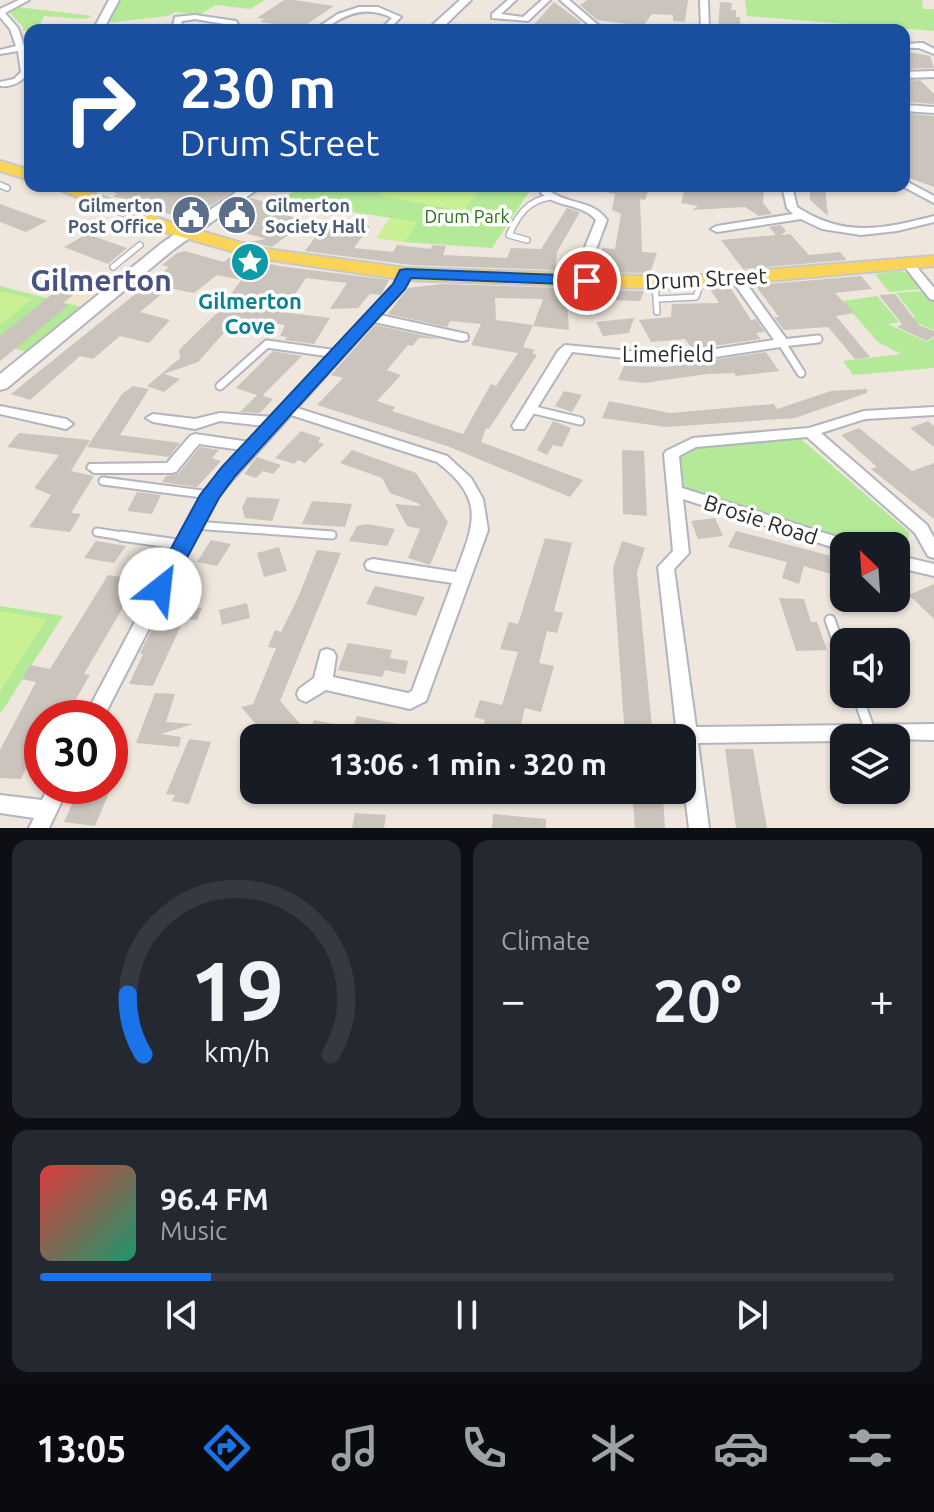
<!DOCTYPE html>
<html lang="en">
<head>
<meta charset="utf-8">
<style>
  :root { --surface:#171b24; --page:#242831; --text:#f1f3f6; --muted:#9ea1a6; --line:#363941; --accent:#1a73e8 }
  body { margin:0; font-family:Ubuntu,sans-serif; background:var(--page); color:var(--text); height:100vh; display:flex; flex-direction:column; font-size:30px; white-space:nowrap }
  * { box-sizing:border-box; margin:0 }
  p { font-size:26px; color:var(--muted) }
  .icon { flex:none; width:44px; height:44px; fill:none; stroke:currentColor; stroke-width:2; stroke-linecap:round; stroke-linejoin:round }
  .map { position:relative; height:828px; overflow:hidden }
  .details { display:flex; flex-direction:column; gap:12px; padding:12px; background:#0d0f14; flex:1 }
  .details>* { flex:none }
  .guide { position:absolute; left:24px; top:24px; width:886px; height:168px; border-radius:16px; box-shadow:0 2px 6px #0004; background:#1a4fa0; color:#fff; overflow:hidden }
  .needle { width:52px; rotate:335deg }
  .buttons { position:absolute; left:830px; top:532px; display:grid; gap:16px }
  .buttons a { display:grid; place-items:center; width:80px; height:80px; border-radius:16px; background:var(--surface); box-shadow:0 2px 6px #0004; font-size:40px }
  .speed { position:absolute; left:24px; top:700px; display:flex; gap:16px; font-size:40px; font-weight:700; text-align:center }
  .speed>* { display:grid; place-content:center; width:104px; height:104px; border-radius:50%; background:var(--surface); box-shadow:0 2px 6px #0004; line-height:1 }
  .speed .limit { border:12px solid #d22; background:#fff; color:#111 }
  .pin { position:absolute; display:grid; place-items:center; width:68px; height:68px; color:#fff; margin:-34px; border:4px solid #fff; border-radius:50%; box-shadow:0 2px 8px #0007 }
  .me { position:absolute; width:88px; margin:-44px; rotate:29deg; stroke-linejoin:round; filter:drop-shadow(0 0 6px #0008) }
  .turn { display:flex; align-items:center; gap:28px; height:168px; padding:0 24px; font-size:36px }
  .turn .icon { width:104px; height:104px; stroke-width:2.5 }
  .turn b { display:block; font-size:56px; line-height:68px }
  .big { font-size:60px; font-weight:600; line-height:1.1 }
  .details .tile { flex:1; display:flex; flex-direction:column; justify-content:center; gap:12px; min-width:0; padding:0 28px; border-radius:16px; background:var(--page) }
  .details .dial { align-items:center; gap:0 }
  .dial svg { height:208px; overflow:visible; fill:none; stroke:var(--line); stroke-width:7; stroke-linecap:round; text-anchor:middle }
  .dial text { fill:var(--text); stroke:none }
  .song { display:flex; align-items:center; gap:24px }
  .cover { width:96px; height:96px; border-radius:12px; background:linear-gradient(135deg,hsl(0 70% 55%),hsl(160 70% 35%)) }
  .played { height:8px; border-radius:4px; background:linear-gradient(90deg,var(--accent) 20%,var(--line) 20%) }
  .keys { display:flex; justify-content:space-around; direction:ltr }
  .heat { display:flex; justify-content:space-between; align-items:center; font-size:44px; direction:ltr }
  .details .tiles { flex:1; display:grid; gap:12px; grid-template-columns:1fr 1fr }
  .tile:last-child { grid-column:span 2 }
  .trip { position:absolute; left:240px; top:724px; width:456px; height:80px; border-radius:16px; background:var(--surface); box-shadow:0 2px 6px #0004; font-weight:600; line-height:80px; text-align:center }
  .tabs { display:flex; height:128px; justify-content:space-around; align-items:center; background:#090b0e; color:var(--muted) }
  .tabs .icon { width:56px; height:56px }
  .tabs .on { color:var(--accent) }
  .tabs b { font-size:36px; color:var(--text) }
  .map>svg:first-child { display:block }
</style>
</head>
<body>
<div class="map">
<svg width="934" height="828" viewBox="0 0 934 828">
  <rect width="100%" height="100%" fill="#efe7de"/>
  <path fill="#f1e5cc" d="M57 278 103 290 81 307 31 294Z"/>
  <path fill="#b3e997" d="M120 0H265L250 9 216 5 199 15 176 12 168 16 105 23Z
    M745 0H922L923 9H934V31L747 16Z
    M17 7 93 16 85 19 44 16 38 29 21 31 24 28 9 12Z
    M301 186 347 192 353 186H533L492 248 404 242 417 222 281 201Z
    M900 271 908 273 922 289 889 292 875 274Z
    M0 286 81 307 27 352 0 344Z
    M926 291 934 300V330L908 319 915 317 896 293Z
    M877 296 899 322 888 324 927 342 934 337V368L853 375 843 361 901 354 878 342 842 301Z
    M801 439 910 533 902 557 896 555V546H867L678 487 679 455 691 448Z
    M0 606 63 616 1 713H0Z"/>
  <path fill="#c9f092" d="M388 186H482L464 211 379 196Z
    M390 218 417 222 404 242 376 238Z
    M0 291 33 299 0 325Z
    M0 611 47 619 0 692Z"/>
  <path fill="#cac4bd" d="M284 0H294L334 6 301 28 260 22 264 19 257 18Z
    M587 0H688L685 22 673 21V15L652 14 643 26 597 20 580 5Z
    M554 2 581 22 574 30H529Z
    M720 2 732 3 731 10H736V17H740V30H718Z
    M904 51 930 56 934 68 904 69Z
    M920 80 934 94V104L908 102 904 81Z
    M911 114 934 116V187L904 176V116Z
    M102 186H213L232 192 189 220 113 196 117 194Z
    M605 186H650L645 200 640 199 642 252 657 253 650 273 603 272 602 248 615 249 621 214 612 210 615 194 605 192Z
    M685 186H764L763 203 772 214 759 216 745 207 692 210 698 206 681 203Z
    M810 186H825L828 216 810 200Z
    M251 198 266 202 263 208 307 221 272 247 249 242 266 239 238 231 245 226 221 219Z
    M0 204 47 221 26 232 0 222Z
    M567 208 580 212 557 252 555 270 411 265 305 251 327 221H340L370 226 354 248 393 252 397 245 431 249 432 245 446 246 443 255 507 258 511 248 541 249Z
    M781 225 786 231 781 235 790 234 809 255 840 252 847 260 743 269 721 240 776 235 769 227Z
    M87 234 127 248 108 264 64 247Z
    M185 251 224 262 233 255 279 266 389 280 381 295 370 294 358 308 330 309 347 283 306 278 283 312 330 318 314 344 284 340 287 337 280 336 285 325 237 318 198 362 164 374 180 379 164 392 147 386 180 358 179 350 218 312 241 280 217 275 194 293 169 288 140 312 170 320 149 343 120 336 93 359 80 356 30 400 11 394 169 267 162 265 177 253Z
    M861 276 872 289 835 293 854 313 836 316 870 357 855 359 828 327 784 330 774 317H779L755 285Z
    M66 283 83 287 62 304 69 305 0 361V336Z
    M441 284 566 288 569 330 533 326 543 299 495 298 496 320 533 325 523 347 535 350 532 353 537 355 489 429 486 428 481 442 583 480 570 497 447 446 317 405 343 378 331 375 375 325 440 339 419 338 412 346 408 345 387 370 401 375 377 401 395 407 392 411 463 434 491 384 496 386 518 353 471 345 481 324 450 321 447 327 388 314 408 288Z
    M730 287 751 320 756 319 765 332 756 333 761 339 692 349 685 339 651 342 639 320 671 317 672 304H676L719 303 710 289Z
    M604 290 644 291 640 301 605 300Z
    M895 294 919 325 934 331V336L927 341 897 327 902 324 879 295Z
    M634 318 629 333 603 336 596 322Z
    M273 351 302 356 264 394 263 396 273 399 260 413 240 412 257 395 236 388Z
    M766 352 779 371 736 376 734 373 707 374 644 383 618 380 624 366 666 367Z
    M133 386 149 389 120 435 180 443 169 457 87 447 122 394Z
    M867 389V393L795 418 666 427 602 418 609 401 670 413 774 404 777 409 831 391Z
    M564 391 582 395 572 412 555 406Z
    M553 421 571 428 562 447 553 445 547 455 537 450Z
    M928 421 934 426V447L910 428Z
    M859 428 912 471 934 463V519L871 469 877 467 841 435Z
    M301 431 321 438 318 442 324 444 305 463 298 460 294 464 275 458Z
    M19 433 90 440 71 471 94 476 71 513 81 514 70 532 29 527 51 495 34 488 59 455 7 447Z
    M200 447 219 450 212 458 221 461 197 487 162 482 166 476 178 474Z
    M352 450 416 473 448 522 430 565 408 558 420 529 407 526 395 504 419 506 420 504 390 493 382 478 340 463Z
    M622 450 644 451 647 516 623 514Z
    M257 457 281 465 273 474 263 471 256 478 244 474Z
    M137 492 161 495 152 514 127 511Z
    M247 497 280 499 272 521 245 518 242 508Z
    M312 501 352 504 345 527 302 524Z
    M715 518 723 536 698 539 691 521Z
    M367 524 395 529 387 546 349 541 357 526Z
    M736 531 835 557 834 563 844 566V578L804 566 799 584 782 578 787 562 728 547Z
    M545 538 572 543 554 611 563 613 557 633 547 631 539 663 554 666 541 712 525 708 520 729 512 727 509 738H479L485 720 474 717 480 700 502 705 518 652 500 649 509 622 518 624Z
    M211 540 231 544 217 566 197 562Z
    M96 541 126 546 114 563 84 558Z
    M622 541 645 548 637 572 653 738H625L613 568Z
    M279 547 287 571 264 577 257 553Z
    M317 550 341 553 280 701 302 726 284 738H268L241 707 253 704 276 648 268 647 275 630 281 632 297 600Z
    M108 575 139 580 84 674 90 675 73 704 60 702 52 718H42V733L21 779 0 778V750L36 682 22 679 30 665 50 669Z
    M934 584V619L909 595Z
    M375 586 425 597 416 616 366 604Z
    M779 598 804 599 811 622H817L827 650 796 651Z
    M247 603 250 618 222 625 219 610Z
    M164 605 202 608 197 620 184 619 153 686 129 684 143 654 140 653Z
    M348 643 392 650 390 658 408 661 405 674 385 670 382 677 338 670Z
    M155 693 175 694 166 722 193 724 161 734 181 737 179 747 136 743Z
    M357 716 404 725 400 738H306L314 720 353 728Z
    M189 739 211 742 189 804 172 801 175 795 166 794Z
    M725 749H753L767 828H736Z
    M80 786H112L95 826 64 822Z
    M632 790H658L659 798H663L665 828H635Z
    M355 813 386 815 384 828H352Z
    M493 814 546 819V828H492Z"/>
  <g fill="none" stroke-linecap="round" stroke-linejoin="round">
    <defs>
      <path id="service-far2" d="M0 185 7 188
        M527 240 509 235C518 215 527 201 550 197
        M113 267 140 245
        M655 283 657 312
        M658 299 696 297 701 282"/>
      <path id="service-far1" d="M801 373 782 343 818 339
        M220 386 267 344 337 354
        M530 409 580 421
        M103 481 210 495
        M194 525 332 535
        M97 532 134 538"/>
      <path id="service" d="M121 536 184 545
        M830 620 844 659
        M857 694 870 731"/>
      <path id="minor" d="M19 0H29L5 13 18 28 27 55H30L29 73C21 82 13 87 0 86V82L14 79 21 72 18 51 0 54V50L16 46 10 29 0 17V9Z
        M508 0H516L501 14 523 17 542 0H550L528 21 492 18V14Z
        M560 0H569L604 30H595Z
        M700 0H708L709 30H701Z
        M359 7H378L401 17 388 30H380L392 18C369 6 348 12 328 27L330 30H322L320 26 338 14Z
        M195 15 236 21 240 28 228 30 232 27 230 25 195 19 182 21 180 30H172L175 17Z
        M781 28H805L809 30H777Z
        M923 43 934 49V54L919 48H904V44Z
        M934 71V77L904 78V72Z
        M904 105 934 107V113L904 111Z
        M904 180 934 196V203L902 186H904Z
        M543 186H553L551 192C570 205 593 200 607 220L595 252 591 284H583L581 281 583 252 596 220C582 203 557 208 541 193Z
        M782 186H792L797 207C844 238 883 229 934 216V222L897 231 861 235 822 229 801 219 717 232 711 229 717 226 793 214 787 208Z
        M907 259 911 260 934 288V300L930 299 901 262Z
        M406 270 412 274 404 289 380 315 467 334 468 337 467 340 462 341 374 322 297 408 447 456 471 478 483 499 488 530 426 701 410 709 326 690 306 702 299 699 297 694 299 689 314 678 321 651 327 649 333 651 336 656 333 677 408 693 412 691 452 583 373 571 367 569 365 565 367 561 373 559 456 572C475 522 485 499 437 462L291 415 216 498 103 718H84L202 495 242 450 199 444 176 472 171 473H94L87 468 89 464 167 463 190 436 195 434 250 442 265 426 220 421 195 429 153 422 146 418 153 414 195 419 220 413 273 417 395 285 402 272Z
        M737 275 741 276 787 340 788 343 787 346 696 360 651 361 572 352 524 429H514L512 426 558 351 565 345 651 353 696 352 774 340 731 279Z
        M0 406 66 419 73 424 66 429 0 414Z
        M934 407V415L865 419 821 433 927 525 934 538V558L928 556 915 533 807 437 696 447 679 456 682 488 853 542 855 546H844V551L683 499 689 553 674 569 696 727 934 724V740L844 738V741L698 743 709 828H689L682 771V738H678L677 735 658 567 673 551 664 454 666 451 693 438 809 428 864 411Z
        M896 555 934 564V576L896 567Z
        M49 786H69L49 828H29L34 818 0 813V795L42 800Z"/>
      <path id="tertiary" d="M109 0H119L103 30H93Z"/>
      <path id="secondary" d="M460 0H471L440 30H427Z
        M245 186H262L174 249 7 388 0 390V374L162 243Z"/>
      <path id="primary" d="M0 161 30 170V180L0 171Z
        M50 186H73L170 222 259 248 406 268 678 277 934 256V266L678 289 406 280 251 257 158 230Z"/>
    </defs>
    <use href="#service-far2" stroke="#b2b4c1" stroke-width="8"/>
    <use href="#service-far1" stroke="#b2b4c1" stroke-width="11"/>
    <use href="#service" stroke="#b2b4c1" stroke-width="13"/>
    <use href="#minor" stroke="#b2b4c1" stroke-width="4"/>
    <use href="#tertiary" stroke="#b2b4c1" stroke-width="4"/>
    <use href="#secondary" stroke="#b2b4c1" stroke-width="4"/>
    <use href="#primary" stroke="#c8c8c8" stroke-width="4"/>
    <use href="#service-far2" stroke="#fff" stroke-width="5"/>
    <use href="#service-far1" stroke="#fff" stroke-width="7"/>
    <use href="#service" stroke="#fff" stroke-width="9"/>
    <use href="#minor" fill="#fff" fill-rule="evenodd"/>
    <use href="#tertiary" fill="#fff" fill-rule="evenodd"/>
    <use href="#secondary" fill="#fff" fill-rule="evenodd"/>
    <use href="#primary" fill="#fad457" fill-rule="evenodd"/>
  </g>
  <path fill="#1a73e8" stroke="#114b97" stroke-width="2" d="M406 269 587 276 595 281 587 285 411 278 405 289 235 476 219 498 167 595H152L149 589 200 495 222 467 393 284 400 270Z"/>
  <defs>
    <symbol id="civic-disc" viewBox="-11 -11 22 22"><circle r="9.5" fill="#5c6f8a" stroke="#fff"/><path d="M-.6-6.5H3V-4.5H.6V-3L4-1V1h2V6H-6V1h2V-1L-.6-3ZM-1.2 2.5V6h2.4V2.5Z" fill="#fff"/></symbol>
    <symbol id="sight-disc" viewBox="-11 -11 22 22"><circle r="9.5" fill="#0f9aa8" stroke="#fff"/><path d="M0-6L1.8-2.2L6-1.7L2.9 1.2L3.7 5.4L0 3.3L-3.7 5.4L-2.9 1.2L-6-1.7L-1.8-2.2Z" fill="#fff"/></symbol>
  </defs>
  <g fill-rule="evenodd">
    <use href="#civic-disc" x="169" y="193" width="44" height="44"/>
    <use href="#civic-disc" x="215" y="193" width="44" height="44"/>
    <use href="#sight-disc" x="228" y="240" width="44" height="44"/>
  </g>
  <g text-anchor="middle" dominant-baseline="central" stroke-width="7" stroke-linejoin="round" paint-order="stroke">
    <g font-size="18" font-weight="bold" fill="#4e5e75" stroke="#fff" text-anchor="end">
      <text x="163" y="205">Gilmerton<tspan x="163" dy="21">Post Office</tspan></text>
      <text x="265" y="205" text-anchor="start">Gilmerton<tspan x="265" dy="21">Society Hall</tspan></text>
    </g>
    <g font-size="18" fill="#297016" stroke="#fff">
      <text x="467" y="216">Drum Park</text>
    </g>
    <g font-size="22" fill="#2c2c2c" stroke="#fff">
      <text transform="translate(706 278) rotate(-3)">Drum Street</text>
      <text x="668" y="353">Limefield</text>
      <text transform="translate(761 519) rotate(18)">Brosie Road</text>
    </g>
    <g font-size="22" font-weight="bold" fill="#0d838f" stroke="#fff">
      <text x="250" y="300">Gilmerton<tspan x="250" dy="25">Cove</tspan></text>
    </g>
    <g font-size="30" font-weight="bold" fill="#495381" stroke="#fff">
      <text x="101" y="280">Gilmerton</text>
    </g>
  </g>
</svg>
<div class="buttons">
<a><svg class="needle" viewBox="-14 -14 28 28"><path d="M0-13l5 13h-10z" fill="#e53935"/><path d="M0 13l5-13h-10z" fill="#9ea1a6"/></svg></a>
<a><svg class="icon" aria-label="sound" viewBox="0 0 24 24"><path d="M4 9h4l5-4v14l-5-4H4zM17 9q2 3 0 6"/></svg></a>
<a><svg class="icon" aria-label="layers" viewBox="0 0 24 24"><path d="M12 4l9 5-9 5-9-5zM3 14l9 5 9-5"/></svg></a>
</div>
<div class="speed"><div class="limit">30</div></div>
<div class="pin" style="left:587px;top:281px;background:#d93025"><svg class="icon" aria-label="arrive" viewBox="0 0 24 24"><path d="M6 21V4h12l-3 4 3 4H6"/></svg></div>
<svg class="me" style="left:160px;top:589px" viewBox="-20 -20 40 40"><circle r="19" fill="#fff"/><path d="M0-13L10 11 0 6-10 11z" fill="#1a73e8"/></svg>
<div class="trip">13:06 · 1 min · 320 m</div>
<div class="guide">
<div class="turn"><svg class="icon" aria-label="right" viewBox="0 0 24 24"><path d="M7 20v-9h11M14 6l5 5-5 5"/></svg><div><b>230 m</b>Drum Street</div></div>
</div>
</div>
<section class="details">
<div class="tiles">
<div class="tile dial"><svg viewBox="0 0 100 80">
<path d="M14 69A42 42 0 1 1 86 69"/>
<path d="M14 69A42 42 0 0 1 8 46" stroke="#1a73e8"/>
<text x="50" y="56" font-size="32" font-weight="700">19</text>
<text x="50" y="72" font-size="11">km/h</text>
</svg></div>
<div class="tile"><p>Climate</p>
<div class="heat"><a>−</a><b class="big">20°</b><a>+</a></div>
</div>
<div class="tile">
<div class="song"><i class="cover"></i><div><b>96.4 FM</b><p>Music</p></div></div>
<div class="played"></div>
<div class="keys"><svg class="icon" aria-label="previous" viewBox="0 0 24 24"><path d="M18 5L8 12l10 7zM5 5v14"/></svg><svg class="icon" aria-label="pause" viewBox="0 0 24 24"><path d="M8 5v14M16 5v14"/></svg><svg class="icon" aria-label="next" viewBox="0 0 24 24"><path d="M6 5l10 7-10 7zM19 5v14"/></svg></div>
</div>
</div>
</section>
<nav class="tabs">
<b>13:05</b>
<svg class="icon on" aria-label="directions" viewBox="0 0 24 24"><path d="M12 3l9 9-9 9-9-9zM9 14v-3h6M13 9l2 2-2 2"/></svg>
<svg class="icon" aria-label="music" viewBox="0 0 24 24"><path d="M9 18V5l10-2v13"/><circle cx="6" cy="18" r="3"/><circle cx="16" cy="16" r="3"/></svg>
<svg class="icon" aria-label="phone" viewBox="0 0 24 24"><path d="M5 4h4l2 5-3 2q2 4 5 5l2-3 5 2v4C11 20 4 13 5 4z"/></svg>
<svg class="icon" aria-label="climate" viewBox="0 0 24 24"><path d="M12 3v18M4 7l16 10M4 17L20 7"/></svg>
<svg class="icon" aria-label="car" viewBox="0 0 24 24"><path d="M5 17H2v-5l4-1 3-4h7l3 4 3 1v5h-3M9 17h6M6 11h13"/><circle cx="7" cy="17" r="2"/><circle cx="17" cy="17" r="2"/></svg>
<svg class="icon" aria-label="filters" viewBox="0 0 24 24"><path d="M4 7h16M4 17h16"/><circle cx="9" cy="7" r="2"/><circle cx="15" cy="17" r="2"/></svg>
</nav>
</body>
</html>
